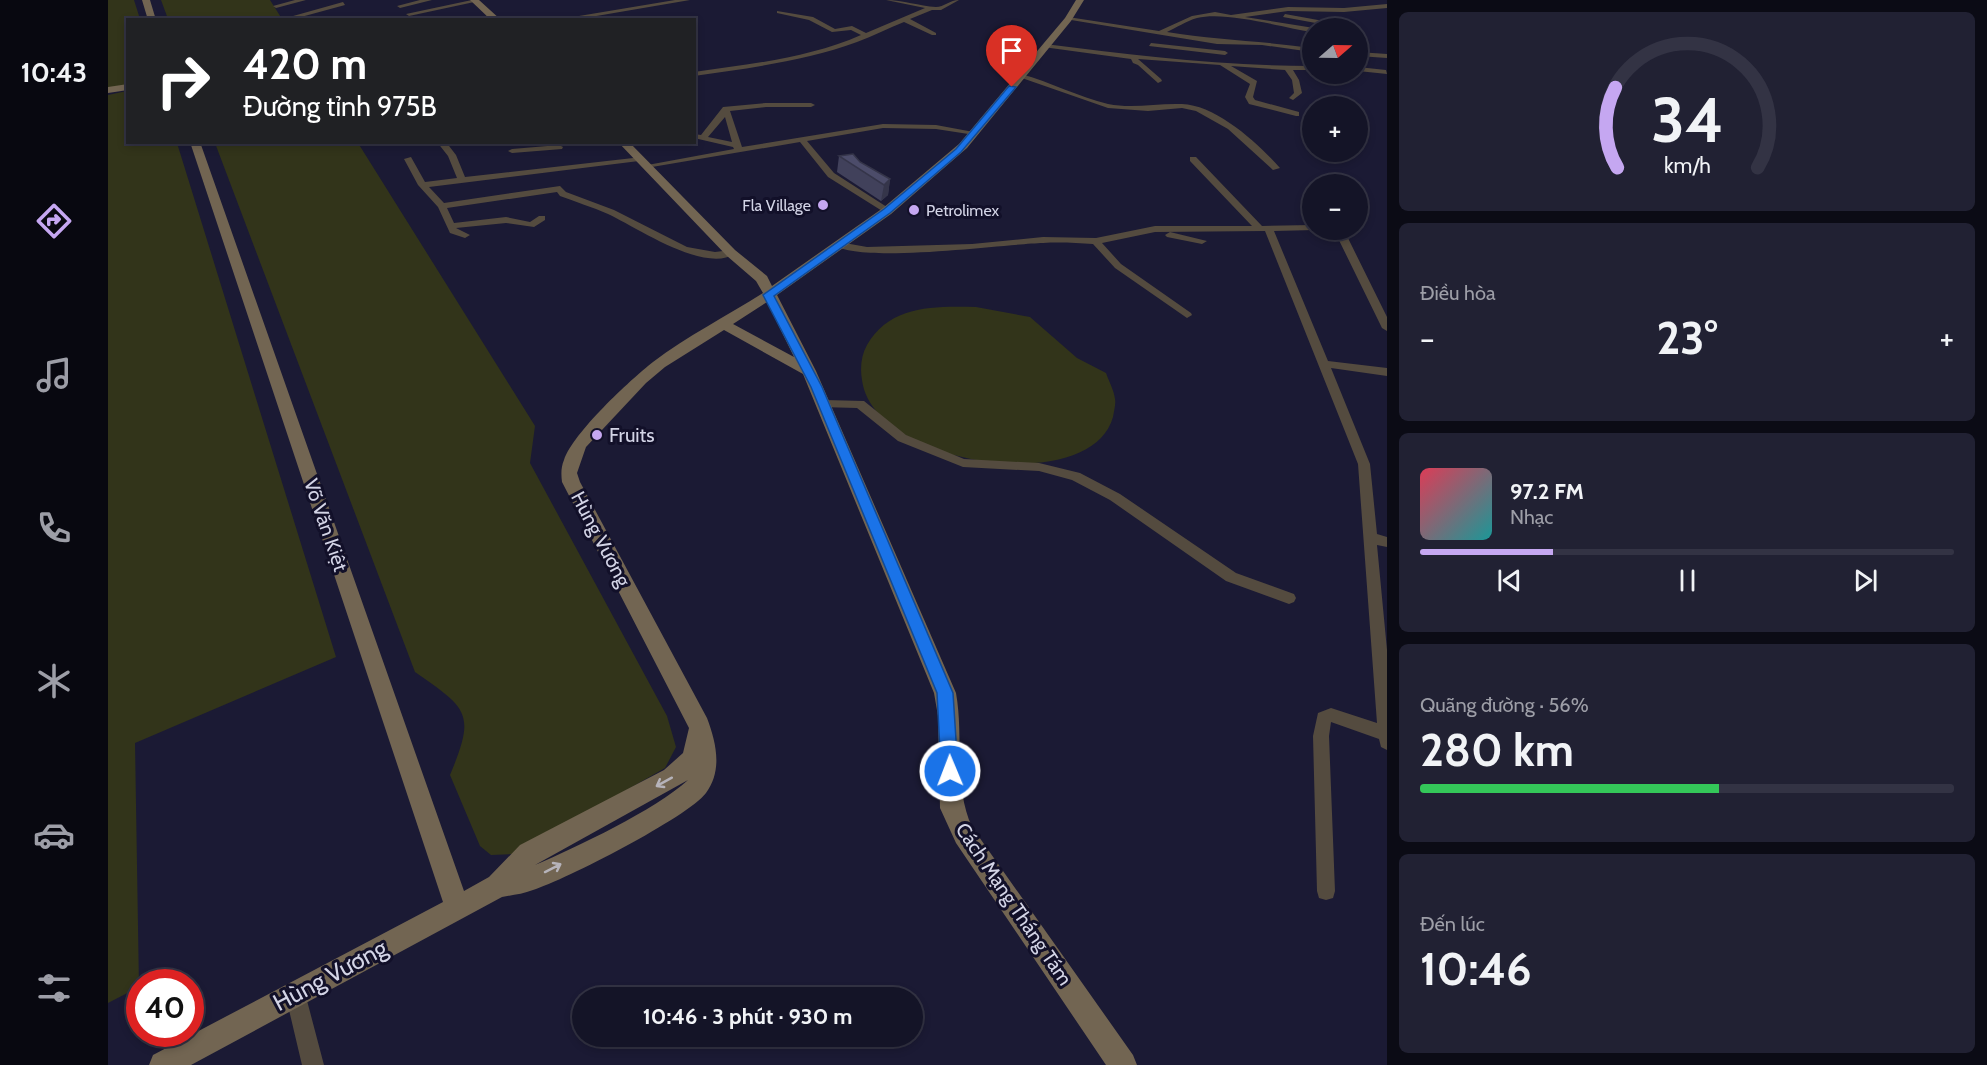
<!DOCTYPE html>
<html lang="vi">
<head>
<meta charset="utf-8">
<style>
  :root { --surface:#141427; --page:#212133; --text:#f1f3f6; --muted:#9d9ea7; --line:#334; --accent:#c5a7f1 }
  body { margin:0; font-family:Cabin,sans-serif; background:var(--page); color:var(--text); height:100vh; display:flex; flex-direction:column; font-size:22px; white-space:nowrap }
  * { box-sizing:border-box; margin:0 }
  p { font-size:20px; color:var(--muted) }
  .icon { flex:none; width:33px; height:33px; fill:none; stroke:currentColor; stroke-width:2; stroke-linecap:round; stroke-linejoin:round }
  .map { position:relative; flex:1; overflow:hidden }
  .details { display:flex; flex-direction:column; gap:12px; padding:12px; background:#0b0b15; width:600px }
  .details>* { flex:none }
  .hud { position:absolute; left:18px; top:18px; width:570px; height:126px; border-radius:0px; box-shadow:0 3px 9px #0003,0 0 0 2px var(--line); background:#202124; color:#fff; overflow:hidden }
  .needle { width:39px; rotate:70deg }
  .buttons { position:absolute; left:1194px; top:18px; display:grid; gap:12px }
  .buttons a { display:grid; place-items:center; width:66px; height:66px; border-radius:50%; background:var(--surface); box-shadow:0 3px 9px #0003,0 0 0 2px var(--line); font-size:30px }
  .speed { position:absolute; left:18px; top:969px; display:flex; gap:12px; font-size:30px; font-weight:700; text-align:center }
  .speed>* { display:grid; place-content:center; width:78px; height:78px; border-radius:50%; background:var(--surface); box-shadow:0 3px 9px #0003,0 0 0 2px var(--line); line-height:1 }
  .speed .limit { border:9px solid #d22; background:#fff; color:#111 }
  .pin { position:absolute; display:grid; place-items:center; width:51px; height:51px; color:#fff; margin:-62px -26px; border-radius:50% 50% 50% 0; rotate:-45deg; box-shadow:0 0 6px #0007 }
  .pin .icon { rotate:45deg }
  .me { position:absolute; width:66px; margin:-33px; rotate:359deg; stroke-linejoin:round; filter:drop-shadow(0 0 4px #0008) }
  .turn { display:flex; align-items:center; gap:21px; height:126px; padding:0 18px; font-size:27px }
  .turn .icon { width:78px; height:78px; stroke-width:2.5 }
  .turn b { display:block; font-size:42px; line-height:51px }
  .big { font-size:45px; font-weight:700; line-height:1.1 }
  .details .tile { flex:1; display:flex; flex-direction:column; justify-content:center; gap:9px; min-width:0; padding:0 21px; border-radius:9px; background:var(--page) }
  .details .dial { align-items:center; gap:0 }
  .dial svg { height:156px; overflow:visible; fill:none; stroke:var(--line); stroke-width:7; stroke-linecap:round; text-anchor:middle }
  .dial text { fill:var(--text); stroke:none }
  .song { display:flex; align-items:center; gap:18px }
  .cover { width:72px; height:72px; border-radius:9px; background:linear-gradient(135deg,hsl(350 70% 55%),hsl(180 70% 35%)) }
  .played { height:6px; border-radius:3px; background:linear-gradient(90deg,var(--accent) 25%,var(--line) 25%) }
  .keys { display:flex; justify-content:space-around; direction:ltr }
  .heat { display:flex; justify-content:space-between; align-items:center; font-size:33px; direction:ltr }
  .charge { height:9px; border-radius:4px; background:linear-gradient(90deg,#34c759 56%,var(--line) 0) }
  .trip { position:absolute; left:464px; top:987px; width:351px; height:60px; border-radius:30px; background:var(--surface); box-shadow:0 3px 9px #0003,0 0 0 2px var(--line); font-weight:700; line-height:60px; text-align:center }
  main { display:flex; flex:1; min-height:0 }
  .tabs { display:flex; flex-direction:column; width:108px; justify-content:space-around; align-items:center; background:#080810; color:var(--muted) }
  .tabs .icon { width:42px; height:42px }
  .tabs .current { color:var(--accent) }
  .tabs b { font-size:27px; color:var(--text) }
  .map>svg:first-child { display:block }
</style>
</head>
<body>
<main>
<nav class="tabs">
<b>10:43</b>
<svg class="icon current" aria-label="directions" viewBox="0 0 24 24"><path d="M12 3l9 9-9 9-9-9zM9 14v-3h6M13 9l2 2-2 2"/></svg>
<svg class="icon" aria-label="music" viewBox="0 0 24 24"><path d="M9 18V5l10-2v13"/><circle cx="6" cy="18" r="3"/><circle cx="16" cy="16" r="3"/></svg>
<svg class="icon" aria-label="phone" viewBox="0 0 24 24"><path d="M5 4h4l2 5-3 2q2 4 5 5l2-3 5 2v4C11 20 4 13 5 4z"/></svg>
<svg class="icon" aria-label="climate" viewBox="0 0 24 24"><path d="M12 3v18M4 7l16 10M4 17L20 7"/></svg>
<svg class="icon" aria-label="car" viewBox="0 0 24 24"><path d="M5 17H2v-5l4-1 3-4h7l3 4 3 1v5h-3M9 17h6M6 11h13"/><circle cx="7" cy="17" r="2"/><circle cx="17" cy="17" r="2"/></svg>
<svg class="icon" aria-label="filters" viewBox="0 0 24 24"><path d="M4 7h16M4 17h16"/><circle cx="9" cy="7" r="2"/><circle cx="15" cy="17" r="2"/></svg>
</nav>
<div class="map">
<svg width="1279" height="1065" viewBox="0 0 1279 1065">
  <rect width="100%" height="100%" fill="#1b1a34"/>
  <path fill="#32341a" d="M0 0H26L32 19 20 20 19 85 0 89Z
    M53 0H162L174 19H60Z
    M19 91 20 142 69 143 228 657 27 743 31 987 0 1003V95Z
    M107 143H250L427 426 422 463 559 716 568 747 557 768 407 854 383 855 372 846 342 775C368 713 360 709 307 672Z
    M868 307 922 317 969 358 998 373C1001 382 1006 390 1007 399 1008 404 1006 411 1005 417 983 498 765 466 754 380 752 368 753 356 759 345 782 305 826 306 868 307Z"/>
  <g fill="none" stroke-linecap="round" stroke-linejoin="round">
    <path fill="#544b3f" fill-rule="evenodd" d="M187 0H198L168 8 165 6Z
      M312 0H324L292 8 289 6Z
      M364 0 371 1 301 16 298 14Z
      M567 0H582L465 20H447Z
      M778 0C795 0 811 6 828 7 836 7 842 0 851 0L833 10H824L802 19 828 33V35H824L796 22C781 28 765 36 749 42 697 61 641 68 586 76V72C642 64 701 58 753 35L743 30 724 32 701 20 669 13V11L705 17 727 29 744 26 758 33 817 8Z
      M235 2 237 5 182 20 178 18Z
      M1279 4V8L1236 12 1180 11 1137 17 1206 28 1204 32C1172 27 1118 11 1089 18 1078 21 1068 28 1059 32 1107 40 1155 41 1204 48V52L1154 45 1109 44 957 19 960 17 1051 31 1084 16 1107 12 1123 15 1180 7 1236 8Z
      M385 14 387 17 365 20 366 19Z
      M1177 14 1243 26 1246 28H1235L1175 17Z
      M1043 43 1117 51 1120 53 1117 55 1041 46Z
      M937 44C1025 55 1115 66 1204 66V70H1185L1191 80 1194 93 1185 100 1181 98 1186 93 1184 80 1177 70 1123 66 1149 81 1145 97 1147 100 1191 112V116H1188L1141 104 1137 97 1142 84 1112 65 1030 59 1053 79 1054 81 1050 83 1030 65 1025 63 1023 59 935 47Z
      M1250 52 1279 54V58L1250 56Z
      M1250 67 1278 70 1279 74 1250 71Z
      M913 74C942 82 971 97 1000 104 1025 109 1049 103 1074 104 1108 105 1150 143 1172 168L1165 170 1120 129 1088 111 1074 108 1040 111 1000 108 911 77 909 76Z
      M658 103H703L707 105 703 107H658L622 111 634 147 775 124 828 125 871 133 867 135 828 129 775 128 699 141 726 173 782 209V213L779 214 720 177 692 142 538 168 534 166 626 149 625 147 586 138V134L593 135 615 107ZM617 117 624 142 600 137Z
      M329 142H338L348 155 357 177 534 157 535 159 531 161 321 187 336 203 452 186 458 192 506 210 579 247 607 252 623 250 628 253C598 275 528 227 500 214 484 207 468 202 452 196L449 192 339 208 346 223 398 217 422 222 431 216H437V220L426 227 398 223 348 228 362 235 357 238 342 233 330 207 310 185 296 159 303 157 317 182 349 178 340 156Z
      M451 145 455 147 454 149 404 153 400 151 404 149Z
      M1082 157H1088L1154 226 1204 225V230H1207L1166 231 1220 361 1279 368V376L1223 368 1262 464 1269 534 1279 537V547L1269 545 1279 650V750L1273 747 1271 739 1223 722 1221 736 1227 891 1225 898 1218 900 1211 898 1209 891 1205 736 1210 713 1223 708 1269 723 1250 464 1157 231 1047 232 994 243 1013 264 1083 313 1084 315 1079 318 1007 268 985 244C969 243 952 242 935 243 896 244 753 264 726 245L731 242 759 247 864 244 935 237 988 238 1047 226H1144L1082 161Z
      M1226 230H1236L1279 317V331L1274 328Z
      M1062 232 1099 241 1094 244 1059 237 1057 235Z
      M716 400 756 401 798 435 856 459 931 463 972 473 1012 494 1128 573 1186 594 1188 598 1186 602 1181 604 1118 581 1002 500 964 480 931 471 855 467 790 441 749 408 712 407 710 404Z
      M187 983 194 986 197 993 216 1065H194L177 993 180 986Z"/>
    <path fill="#726552" fill-rule="evenodd" d="M34 0H42L48 20H40Z
      M362 0H371L393 20H383Z
      M968 0H976L963 21 859 148 783 214 669 295 708 371 848 693C856 737 845 785 864 827L1025 1055 1029 1065H998L848 843 832 808 830 716 826 693 695 374 616 330 557 367 538 383 478 447 469 473 472 482 599 718C608 742 615 770 598 793 580 817 457 880 425 890 415 894 404 895 394 897L83 1065H41L45 1055 335 902 82 142H92L356 891 381 877 412 845 556 770 575 753 581 728 454 482C453 474 453 467 456 460 465 433 522 380 545 362 579 336 619 316 655 293L648 281 619 256 510 142H521L627 250 659 276 664 286 775 208 851 144 957 18ZM659 302 686 357 625 324ZM580 780C547 810 469 847 427 865Z
      M20 84V90L0 93V87Z"/>
  </g>
  <path fill="#41415b" d="M731 156 752 162 782 179 780 195 773 201 729 172Z"/>
  <path fill="#35354a" d="M782 179 780 195 773 201 776 185Z"/>
  <path fill="#4c4c6a" stroke="#35354a" stroke-width="1.5" d="M745 154 752 162 782 179 776 185 731 156Z"/>
  <defs><path id="oneway-shaft" d="M-6 0H5M1.5-3L5.5 0L1.5 3" fill="none" stroke-width="1.6" stroke-linecap="round" stroke-linejoin="round" transform="scale(1.5)"/></defs>
  <g stroke="#b6b3ba">
    <use href="#oneway-shaft" transform="translate(556 782) rotate(151)"/>
    <use href="#oneway-shaft" transform="translate(445 868) rotate(-27)"/>
  </g>
  <path fill="#1a73e8" stroke="#114b97" stroke-width="1.5" d="M901 86 908 87 853 152 782 213 666 296 714 387 845 693 850 771 848 777 842 779 836 777 833 771 829 693 703 387 655 295 776 209 848 149Z"/>
  <g fill="#c5a7f1" stroke="#121029" stroke-width="2">
    <circle cx="715" cy="205" r="6"/>
    <circle cx="806" cy="210" r="6"/>
    <circle cx="489" cy="435" r="6"/>
  </g>
  <g text-anchor="middle" dominant-baseline="central" stroke-width="6" stroke-linejoin="round" paint-order="stroke">
    <g font-size="16" fill="#d3d4e6" stroke="#121029" text-anchor="end">
      <text x="703" y="205">Fla Village</text>
      <text x="818" y="210" text-anchor="start">Petrolimex</text>
    </g>
    <g font-size="20" fill="#d3d4e6" stroke="#121029" text-anchor="start">
      <text x="501" y="435">Fruits</text>
    </g>
    <g font-size="20" fill="#d3d4e6" stroke="#121029">
      <text transform="translate(218 525) rotate(71)">Võ Văn Kiệt</text>
      <text transform="translate(493 539) rotate(62)">Hùng Vương</text>
      <text transform="translate(906 904) rotate(56)">Cách Mạng Tháng Tám</text>
    </g>
    <g font-size="24" fill="#d3d4e6" stroke="#121029">
      <text transform="translate(222 975) rotate(-28)">Hùng Vương</text>
    </g>
  </g>
</svg>
<div class="buttons">
<a><svg class="needle" viewBox="-14 -14 28 28"><path d="M0-13l5 13h-10z" fill="#e53935"/><path d="M0 13l5-13h-10z" fill="#9d9ea7"/></svg></a>
<a>+</a>
<a>−</a>
</div>
<div class="speed"><div class="limit">40</div></div>
<div class="pin" style="left:904px;top:87px;background:#d93025"><svg class="icon" aria-label="arrive" viewBox="0 0 24 24"><path d="M6 21V4h12l-3 4 3 4H6"/></svg></div>
<svg class="me" style="left:842px;top:771px" viewBox="-20 -20 40 40"><circle r="17" fill="#1a73e8" stroke="#fff" stroke-width="3"/><path d="M0-11L8 9 0 5-8 9z" fill="#fff"/></svg>
<div class="trip">10:46 · 3 phút · 930 m</div>
<div class="hud">
<div class="turn"><svg class="icon" aria-label="right" viewBox="0 0 24 24"><path d="M7 20v-9h11M14 6l5 5-5 5"/></svg><div><b>420 m</b>Đường tỉnh 975B</div></div>
</div>
</div>
<section class="details">
<div class="tile dial"><svg viewBox="0 0 100 80">
<path d="M14 69A42 42 0 1 1 86 69"/>
<path d="M14 69A42 42 0 0 1 13 28" stroke="#c5a7f1"/>
<text x="50" y="56" font-size="32" font-weight="700">34</text>
<text x="50" y="72" font-size="11">km/h</text>
</svg></div>
<div class="tile"><p>Điều hòa</p>
<div class="heat"><a>−</a><b class="big">23°</b><a>+</a></div>
</div>
<div class="tile">
<div class="song"><i class="cover"></i><div><b>97.2 FM</b><p>Nhạc</p></div></div>
<div class="played"></div>
<div class="keys"><svg class="icon" aria-label="previous" viewBox="0 0 24 24"><path d="M18 5L8 12l10 7zM5 5v14"/></svg><svg class="icon" aria-label="pause" viewBox="0 0 24 24"><path d="M8 5v14M16 5v14"/></svg><svg class="icon" aria-label="next" viewBox="0 0 24 24"><path d="M6 5l10 7-10 7zM19 5v14"/></svg></div>
</div>
<div class="tile"><p>Quãng đường · 56%</p><b class="big">280 km</b><div class="charge"></div></div>
<div class="tile"><p>Đến lúc</p><b class="big">10:46</b></div>
</section>
</main>
</body>
</html>
